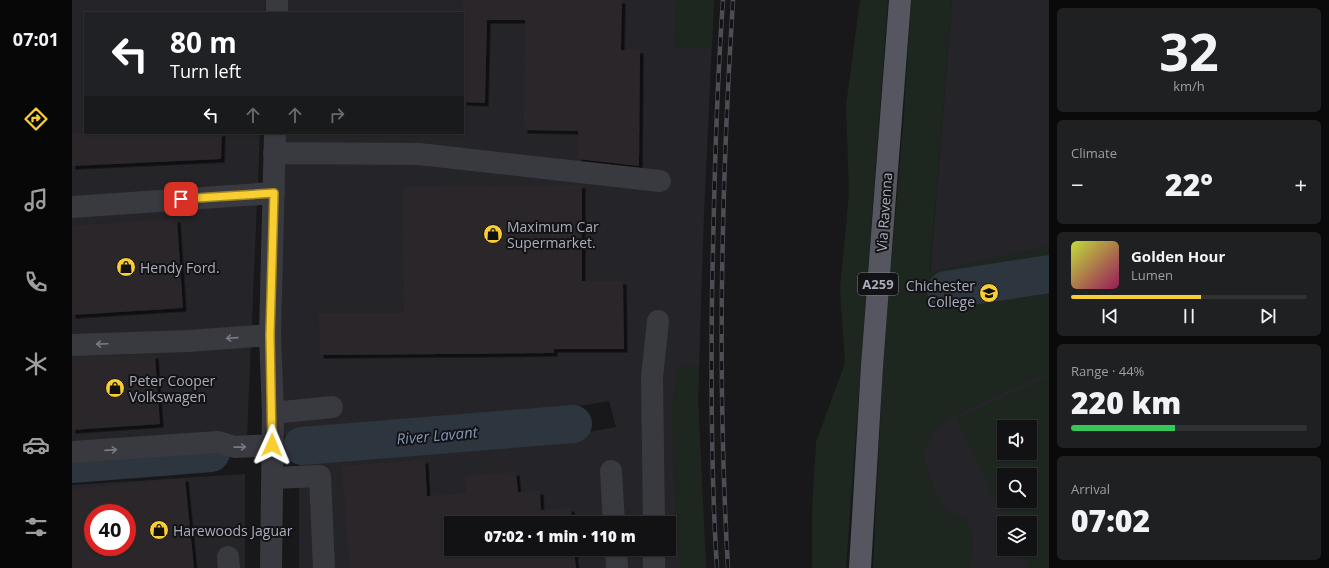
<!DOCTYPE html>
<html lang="en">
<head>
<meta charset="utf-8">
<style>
  :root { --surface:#121214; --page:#1f2022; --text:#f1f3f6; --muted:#9c9ea0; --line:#313234; --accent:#f9ce32 }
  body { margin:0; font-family:"Open Sans",sans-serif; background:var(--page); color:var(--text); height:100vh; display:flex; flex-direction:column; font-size:15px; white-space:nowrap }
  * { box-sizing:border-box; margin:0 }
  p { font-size:13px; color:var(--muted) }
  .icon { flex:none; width:22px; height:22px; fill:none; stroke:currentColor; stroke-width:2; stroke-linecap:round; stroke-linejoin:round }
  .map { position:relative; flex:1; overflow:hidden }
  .side { display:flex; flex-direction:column; gap:8px; padding:8px; background:#0a0a0b; width:280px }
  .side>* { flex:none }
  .guide { position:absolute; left:12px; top:12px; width:380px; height:122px; border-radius:0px; box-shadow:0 1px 3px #0004,0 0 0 1px var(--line); background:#202124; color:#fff; overflow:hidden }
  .fabs { position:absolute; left:925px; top:420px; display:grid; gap:8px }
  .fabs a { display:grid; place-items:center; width:40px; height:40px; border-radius:0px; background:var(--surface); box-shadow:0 1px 3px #0004,0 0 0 1px var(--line); font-size:20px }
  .speed { position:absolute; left:12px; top:504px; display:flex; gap:8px; font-size:20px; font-weight:700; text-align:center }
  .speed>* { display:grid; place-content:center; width:52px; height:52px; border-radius:50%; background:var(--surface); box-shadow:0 1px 3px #0004,0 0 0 1px var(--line); line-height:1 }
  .speed .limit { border:6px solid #d22; background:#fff; color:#111 }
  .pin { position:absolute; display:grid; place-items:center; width:34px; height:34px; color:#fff; margin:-17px; border-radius:8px; box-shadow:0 2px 6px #0006 }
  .me { position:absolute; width:44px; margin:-22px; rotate:1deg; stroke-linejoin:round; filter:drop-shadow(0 0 3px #0008) }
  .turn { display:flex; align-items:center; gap:14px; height:84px; padding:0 20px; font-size:18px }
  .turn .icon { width:52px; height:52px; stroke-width:2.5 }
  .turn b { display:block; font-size:28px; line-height:34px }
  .lanes { display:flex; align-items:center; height:38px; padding:0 20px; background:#0003; justify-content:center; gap:20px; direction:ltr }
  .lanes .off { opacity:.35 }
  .big { font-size:30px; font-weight:800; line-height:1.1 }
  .side .tile { flex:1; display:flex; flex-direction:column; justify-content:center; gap:6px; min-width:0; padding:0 14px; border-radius:6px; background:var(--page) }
  .side .dial { align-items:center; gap:0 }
  .dial b { font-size:52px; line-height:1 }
  .song { display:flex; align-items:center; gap:12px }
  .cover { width:48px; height:48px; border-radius:6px; background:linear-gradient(135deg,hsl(70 70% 55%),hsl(330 70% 35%)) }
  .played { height:4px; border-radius:2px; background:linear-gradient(90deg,var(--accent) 55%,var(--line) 55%) }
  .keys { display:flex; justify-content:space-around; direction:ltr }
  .heat { display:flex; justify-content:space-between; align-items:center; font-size:22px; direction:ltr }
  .charge { height:6px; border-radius:3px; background:linear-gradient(90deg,#34c759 44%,var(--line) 0) }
  .trip { position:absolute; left:372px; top:516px; width:232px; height:40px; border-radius:0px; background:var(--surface); box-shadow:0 1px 3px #0004,0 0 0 1px var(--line); font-weight:800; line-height:40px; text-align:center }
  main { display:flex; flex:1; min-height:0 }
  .dock { display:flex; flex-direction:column; width:72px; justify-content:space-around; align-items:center; background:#070708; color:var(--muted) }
  .dock .icon { width:28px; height:28px }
  .dock .active { color:var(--accent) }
  .dock b { font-size:18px; color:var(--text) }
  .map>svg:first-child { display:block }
</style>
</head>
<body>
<main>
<nav class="dock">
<b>07:01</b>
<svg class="icon active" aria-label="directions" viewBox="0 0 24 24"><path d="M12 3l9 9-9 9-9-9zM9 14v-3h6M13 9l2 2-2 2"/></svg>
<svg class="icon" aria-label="music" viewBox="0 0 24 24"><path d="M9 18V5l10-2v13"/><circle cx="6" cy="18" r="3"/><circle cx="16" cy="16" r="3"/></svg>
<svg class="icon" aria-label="phone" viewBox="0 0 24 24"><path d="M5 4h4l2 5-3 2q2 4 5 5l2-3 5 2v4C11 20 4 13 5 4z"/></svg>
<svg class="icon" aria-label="climate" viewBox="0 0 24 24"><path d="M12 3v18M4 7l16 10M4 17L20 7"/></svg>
<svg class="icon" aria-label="car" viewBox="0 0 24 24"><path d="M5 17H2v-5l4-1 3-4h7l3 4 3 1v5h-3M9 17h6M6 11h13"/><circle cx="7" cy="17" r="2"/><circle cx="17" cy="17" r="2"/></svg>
<svg class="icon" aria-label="filters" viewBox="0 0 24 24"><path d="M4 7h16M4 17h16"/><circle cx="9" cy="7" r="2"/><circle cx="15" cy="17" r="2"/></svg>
</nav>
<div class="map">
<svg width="977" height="568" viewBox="0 0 977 568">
  <defs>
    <filter id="shadow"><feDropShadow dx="3.5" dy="3.5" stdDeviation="0" flood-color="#0009"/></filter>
  </defs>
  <rect width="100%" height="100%" fill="#18181a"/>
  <path fill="#252428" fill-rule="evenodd" d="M0 0H194L193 13H13V133H188L175 437 0 446Z
    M212 0H642L632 215 626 400 634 568H227V462L450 444 544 427 537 401 393 426 207 436 209 133H391V13H212ZM379 523H597V549H379Z
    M880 0H977V568H840L855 314ZM932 427H958V453H932ZM932 475H958V501H932ZM932 523H958V549H932Z
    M173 474V568H0V485ZM21 513H55V547H21Z"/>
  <path fill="#1e2620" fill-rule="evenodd" d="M604 0H642L640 48 602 47Z
    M788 0H816L774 568H740V510L744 442 773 363 768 288 777 194 774 106Z
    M839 0H880L858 272 977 246V372L884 415 861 432 851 451 855 468 863 490 874 510 895 520 902 540 898 568H801L811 362 832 113Z
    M627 365 626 400 634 568H608L602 493 600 406 606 366Z
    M977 376V568H956L947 549H958V523H934L885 419ZM932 427H958V453H932ZM932 475H958V501H932Z"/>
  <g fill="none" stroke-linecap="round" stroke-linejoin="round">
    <path stroke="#2d353f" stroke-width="38" d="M874 290 977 274
      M230 446 501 424
      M0 464 139 453"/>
  </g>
  <path fill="#29282c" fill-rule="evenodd" filter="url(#shadow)" d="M391 0H550L549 50H568L567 166 506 159V131L452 130 453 20H415L413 103 391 102Z
    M0 133H150L149 159 0 166Z
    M510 185V281H551L552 349H482V353L248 355 247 313H332L331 187Z
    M105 219 111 308 0 315V226Z
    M83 355 88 424 0 430V357Z
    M353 460 355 496 394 493 393 476 444 472 446 492 468 491 469 510 499 508 500 523H379V549H502L504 568H278L270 466Z
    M113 478 122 568H0V489ZM21 513H55V547H21Z"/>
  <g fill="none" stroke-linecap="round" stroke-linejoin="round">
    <path stroke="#393940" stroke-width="22" d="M205 13V0
      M202 153 347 154 588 181
      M0 207 202 193
      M0 345 116 341 198 335
      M201 413 260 407
      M0 452 146 442 163 447 200 445
      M539 471 542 523
      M200 478 248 476 252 568
      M582 523 580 377 586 321
      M544 549 545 568
      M582 549V568
      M156 557 157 568
      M199 568 201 413 198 335 203 133"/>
    <path stroke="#55565f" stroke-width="22" d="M788 568 800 366 828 0"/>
    <defs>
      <path id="rail" d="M645 568C639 478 639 387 640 296 642 197 644 99 651 0
        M656 568C645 379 649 189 661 0"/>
    </defs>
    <use href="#rail" stroke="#4c4d55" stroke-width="4.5"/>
    <use href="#rail" stroke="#131316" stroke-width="3" stroke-dasharray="9" stroke-linecap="butt"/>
  </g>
  <defs><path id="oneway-shaft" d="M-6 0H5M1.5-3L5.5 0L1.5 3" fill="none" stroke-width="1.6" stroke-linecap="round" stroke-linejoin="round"/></defs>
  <g stroke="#777984">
    <use href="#oneway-shaft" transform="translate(160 338) rotate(176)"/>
    <use href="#oneway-shaft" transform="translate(30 344) rotate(178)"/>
    <use href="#oneway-shaft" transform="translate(168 447) rotate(-1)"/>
    <use href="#oneway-shaft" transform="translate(39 450) rotate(-4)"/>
  </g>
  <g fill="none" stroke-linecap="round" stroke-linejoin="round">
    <defs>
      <path id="route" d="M109 199 202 193 198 335 200 445"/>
    </defs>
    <use href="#route" stroke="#a28620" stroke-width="10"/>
    <use href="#route" stroke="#f9ce32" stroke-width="7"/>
  </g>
  <defs>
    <symbol id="shop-disc" viewBox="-11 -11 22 22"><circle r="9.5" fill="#f9ce32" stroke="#131316"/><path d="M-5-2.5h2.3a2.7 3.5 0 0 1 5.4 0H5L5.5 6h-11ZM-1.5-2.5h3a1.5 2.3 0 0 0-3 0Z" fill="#111"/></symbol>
    <symbol id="university-disc" viewBox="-11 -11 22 22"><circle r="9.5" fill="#f9ce32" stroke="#131316"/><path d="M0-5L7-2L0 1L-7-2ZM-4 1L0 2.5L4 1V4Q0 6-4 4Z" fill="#111"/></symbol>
  </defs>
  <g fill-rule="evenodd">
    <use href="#shop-disc" x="410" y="223" width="22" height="22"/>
    <use href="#shop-disc" x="43" y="256" width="22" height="22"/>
    <use href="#university-disc" x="906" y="282" width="22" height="22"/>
    <use href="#shop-disc" x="32" y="377" width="22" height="22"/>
    <use href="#shop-disc" x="76" y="519" width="22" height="22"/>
  </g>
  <g text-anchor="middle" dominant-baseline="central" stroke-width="4" stroke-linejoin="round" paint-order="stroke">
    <rect fill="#131316" stroke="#7d7f8a" stroke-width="1" x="786" y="273" width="40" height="22" rx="3"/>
    <g font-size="13" font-weight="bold" fill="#aaadbb">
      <text x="806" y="284">A259</text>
    </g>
    <g font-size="14" fill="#aaadbb" stroke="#131316">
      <text transform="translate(812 212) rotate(-86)">Via Ravenna</text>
    </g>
    <g font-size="14" fill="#aaadbb" stroke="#131316" text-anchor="start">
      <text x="435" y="226">Maximum Car<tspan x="435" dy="16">Supermarket.</tspan></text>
      <text x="68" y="267">Hendy Ford.</text>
      <text x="903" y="285" text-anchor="end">Chichester<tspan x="903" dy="16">College</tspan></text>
      <text x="57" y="380">Peter Cooper<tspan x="57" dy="16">Volkswagen</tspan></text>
      <text x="101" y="530">Harewoods Jaguar</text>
    </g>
    <g font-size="15" font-style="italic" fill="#8096b7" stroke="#131316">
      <text transform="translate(365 435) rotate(-5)">River Lavant</text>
    </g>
  </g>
</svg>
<div class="fabs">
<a><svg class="icon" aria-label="sound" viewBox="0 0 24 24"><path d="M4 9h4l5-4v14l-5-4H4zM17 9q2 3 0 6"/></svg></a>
<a><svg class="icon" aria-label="search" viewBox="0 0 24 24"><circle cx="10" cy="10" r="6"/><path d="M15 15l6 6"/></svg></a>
<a><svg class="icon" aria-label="layers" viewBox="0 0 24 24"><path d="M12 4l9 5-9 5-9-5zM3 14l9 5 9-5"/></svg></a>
</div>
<div class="speed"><div class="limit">40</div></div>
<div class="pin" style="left:109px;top:199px;background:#d93025"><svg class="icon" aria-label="arrive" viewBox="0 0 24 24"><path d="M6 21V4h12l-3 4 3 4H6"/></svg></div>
<svg class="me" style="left:200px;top:445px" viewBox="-20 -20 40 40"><path d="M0-17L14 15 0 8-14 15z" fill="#f9ce32" stroke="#fff" stroke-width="4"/></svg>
<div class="trip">07:02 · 1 min · 110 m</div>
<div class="guide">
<div class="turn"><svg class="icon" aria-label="left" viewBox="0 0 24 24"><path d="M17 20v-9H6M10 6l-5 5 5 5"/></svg><div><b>80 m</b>Turn left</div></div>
<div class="lanes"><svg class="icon" aria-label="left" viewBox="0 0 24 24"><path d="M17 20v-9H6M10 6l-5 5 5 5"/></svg><svg class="icon off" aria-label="ahead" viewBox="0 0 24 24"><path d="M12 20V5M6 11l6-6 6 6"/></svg><svg class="icon off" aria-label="ahead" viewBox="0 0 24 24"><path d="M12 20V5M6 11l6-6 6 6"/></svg><svg class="icon off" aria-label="right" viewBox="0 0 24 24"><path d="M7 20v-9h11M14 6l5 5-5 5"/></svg></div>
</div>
</div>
<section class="side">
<div class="tile dial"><b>32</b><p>km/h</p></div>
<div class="tile"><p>Climate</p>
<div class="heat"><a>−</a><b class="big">22°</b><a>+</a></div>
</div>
<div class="tile">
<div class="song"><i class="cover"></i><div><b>Golden Hour</b><p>Lumen</p></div></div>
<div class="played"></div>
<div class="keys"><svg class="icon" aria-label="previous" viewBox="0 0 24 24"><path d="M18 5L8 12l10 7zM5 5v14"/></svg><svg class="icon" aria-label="pause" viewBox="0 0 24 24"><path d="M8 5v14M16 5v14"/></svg><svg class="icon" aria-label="next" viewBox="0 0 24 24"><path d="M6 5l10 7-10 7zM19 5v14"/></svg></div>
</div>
<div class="tile"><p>Range · 44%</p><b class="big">220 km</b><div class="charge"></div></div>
<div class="tile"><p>Arrival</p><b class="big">07:02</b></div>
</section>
</main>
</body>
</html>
